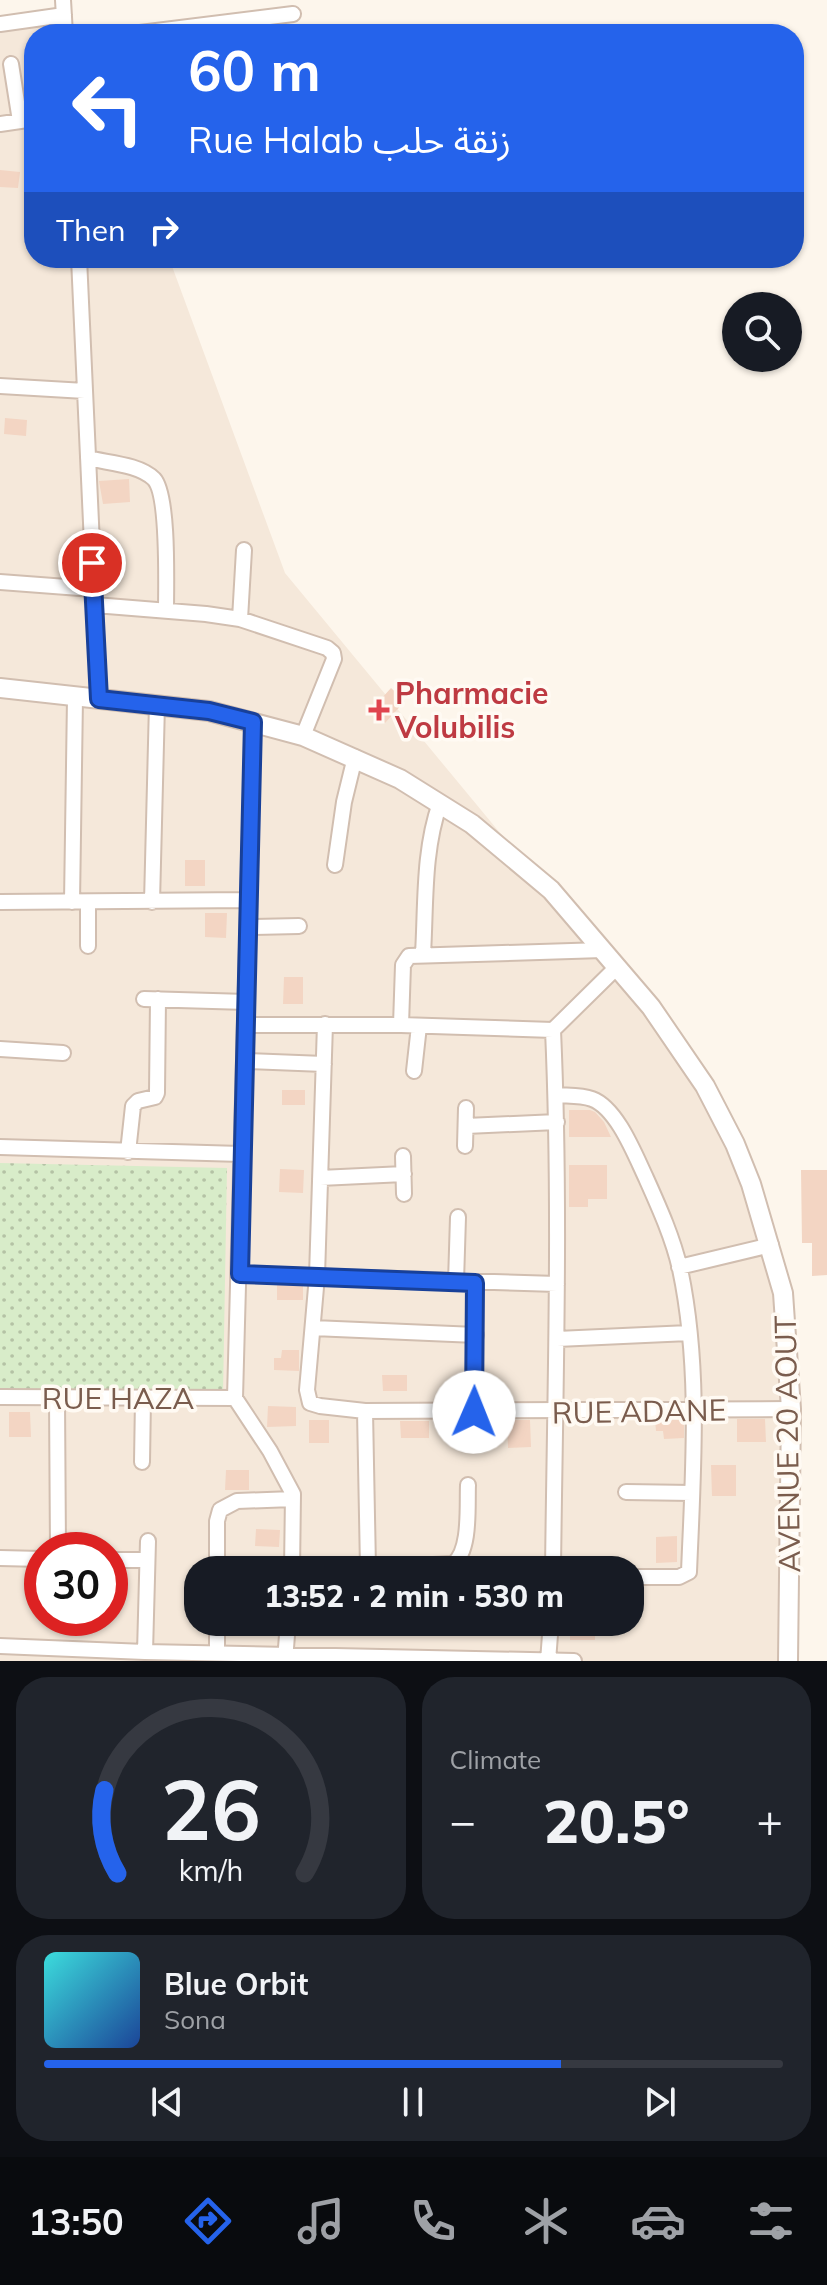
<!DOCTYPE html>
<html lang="en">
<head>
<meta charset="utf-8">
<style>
  :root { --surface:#171b24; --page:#20242c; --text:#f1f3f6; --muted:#9ea1a6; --line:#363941; --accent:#2563eb }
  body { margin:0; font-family:Mulish,"Noto Sans Arabic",sans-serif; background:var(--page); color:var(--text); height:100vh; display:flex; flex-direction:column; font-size:30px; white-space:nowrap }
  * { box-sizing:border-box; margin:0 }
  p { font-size:26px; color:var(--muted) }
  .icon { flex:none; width:44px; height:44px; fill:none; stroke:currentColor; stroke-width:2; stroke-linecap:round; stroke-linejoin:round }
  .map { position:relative; height:1661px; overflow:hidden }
  .panel { display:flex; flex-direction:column; gap:16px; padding:16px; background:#0d0f14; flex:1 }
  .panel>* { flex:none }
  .guide { position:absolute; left:24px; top:24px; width:780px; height:244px; border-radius:32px; box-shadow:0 2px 6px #0004; background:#2563eb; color:#fff; overflow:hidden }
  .buttons { position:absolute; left:722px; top:292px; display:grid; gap:16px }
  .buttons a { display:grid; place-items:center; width:80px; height:80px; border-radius:50%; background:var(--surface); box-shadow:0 2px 6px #0004; font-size:40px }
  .speed { position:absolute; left:24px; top:1532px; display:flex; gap:16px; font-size:40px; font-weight:700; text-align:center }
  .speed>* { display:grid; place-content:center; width:104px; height:104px; border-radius:50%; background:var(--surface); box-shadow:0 2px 6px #0004; line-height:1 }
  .speed .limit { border:12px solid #d22; background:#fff; color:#111 }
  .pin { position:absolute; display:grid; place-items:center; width:68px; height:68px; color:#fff; margin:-34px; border:4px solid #fff; border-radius:50%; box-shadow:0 2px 8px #0007 }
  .me { position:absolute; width:88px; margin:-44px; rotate:1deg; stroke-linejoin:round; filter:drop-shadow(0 0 6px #0008) }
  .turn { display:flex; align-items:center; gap:28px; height:168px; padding:0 32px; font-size:36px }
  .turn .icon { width:104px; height:104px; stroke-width:2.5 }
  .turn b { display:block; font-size:56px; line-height:68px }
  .then { display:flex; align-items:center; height:76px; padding:0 32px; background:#0003; gap:16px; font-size:30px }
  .big { font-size:60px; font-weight:800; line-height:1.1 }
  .panel .widget { flex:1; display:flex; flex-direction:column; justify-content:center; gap:12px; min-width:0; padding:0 28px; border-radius:32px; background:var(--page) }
  .panel .dial { align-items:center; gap:0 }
  .dial svg { height:208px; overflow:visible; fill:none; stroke:var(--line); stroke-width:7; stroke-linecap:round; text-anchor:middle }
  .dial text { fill:var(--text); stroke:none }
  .song { display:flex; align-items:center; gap:24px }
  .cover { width:96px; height:96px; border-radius:12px; background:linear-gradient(135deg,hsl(180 70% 55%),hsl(220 70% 35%)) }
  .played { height:8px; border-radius:4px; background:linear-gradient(90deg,var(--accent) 70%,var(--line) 70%) }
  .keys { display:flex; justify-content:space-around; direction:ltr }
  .heat { display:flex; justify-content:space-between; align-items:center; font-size:44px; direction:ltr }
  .panel .tiles { flex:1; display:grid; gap:16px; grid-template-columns:1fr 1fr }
  .widget:last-child { grid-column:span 2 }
  .trip { position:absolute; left:184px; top:1556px; width:460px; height:80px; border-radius:32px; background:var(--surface); box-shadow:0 2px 6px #0004; font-weight:800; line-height:80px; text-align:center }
  .tabs { display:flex; height:128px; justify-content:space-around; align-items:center; background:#090b0e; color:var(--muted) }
  .tabs .icon { width:56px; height:56px }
  .tabs .current { color:var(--accent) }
  .tabs b { font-size:36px; color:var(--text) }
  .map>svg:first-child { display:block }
</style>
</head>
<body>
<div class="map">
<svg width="827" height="1661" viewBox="0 0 827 1661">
  <defs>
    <pattern id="park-dots" width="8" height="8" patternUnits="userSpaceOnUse" patternTransform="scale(2)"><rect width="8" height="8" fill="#d8ecc9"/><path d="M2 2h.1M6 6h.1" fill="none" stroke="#b4c2a5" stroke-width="1.8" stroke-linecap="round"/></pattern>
  </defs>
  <rect width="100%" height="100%" fill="#fdf6ec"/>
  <path fill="#f5e8da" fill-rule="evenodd" d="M45 14 56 34H34V258H169L285 573 653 1018 729 1140 785 1332 783 1661H0V20ZM42 1550H110V1618H42ZM198 1570H630V1622H198Z"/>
  <path fill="url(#park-dots)" d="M0 1163 227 1168 223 1394 0 1389Z"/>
  <path fill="#f3d5c3" d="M0 170 20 172 18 188 0 187Z
    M5 418 27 420 26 436 4 434Z
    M129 479 130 502 103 504 99 481Z
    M391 688 405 701 385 723 371 710Z
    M185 860H205V886H185Z
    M205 913H227L226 938 205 937Z
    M284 977H303V1004H283Z
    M282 1090H305V1105H282Z
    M569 1110H590L595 1112 604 1122 611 1137H569Z
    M569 1165H607V1199H588V1207H569Z
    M280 1169 304 1170 303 1193 279 1192Z
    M801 1170H827V1275L812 1276V1243H802Z
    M277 1285 303 1286V1300H277Z
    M282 1350H299V1371L274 1370V1358H281Z
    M382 1375H407V1391H383Z
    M268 1406 296 1407V1426L267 1427Z
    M9 1412H30L31 1437H9Z
    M737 1419H765L766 1442H737Z
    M309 1420H329V1443H309Z
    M507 1420H530L531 1447 508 1448Z
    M655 1420H684V1438L664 1439 663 1431H656Z
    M400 1421H429V1438H401Z
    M711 1465H736V1496H712Z
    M226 1470H249V1490H225Z
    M256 1529 280 1530 279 1547 255 1546Z
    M677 1536V1562L656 1563V1537Z
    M570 1622H595V1640H570Z"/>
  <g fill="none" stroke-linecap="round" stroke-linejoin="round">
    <defs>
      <path id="minor" d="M63 0 65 34
        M0 24 64 15
        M132 34 293 14
        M11 64 20 121
        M0 124 34 119
        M79 258 99 699
        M0 386 85 391
        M88 458C107 463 139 464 154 479 169 495 166 586 166 611
        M0 582 93 589
        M95 605 206 614 240 619 327 648 333 653 334 659 303 736
        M240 619 244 550
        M253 722 235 1398 270 1451 293 1494 292 1570
        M335 865 344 802 355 757
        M0 902 249 900
        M72 902 75 698
        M152 902 157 704
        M88 903V946
        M248 927 299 926
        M423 954C426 904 423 851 440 803
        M144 999 247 1002
        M325 1024 317 1276 307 1390 310 1403 320 1406 365 1411 791 1409
        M246 1025H401L553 1030 617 967
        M401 1025 403 965 409 956 603 950
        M553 1030C561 1210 555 1390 553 1570
        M0 1049 63 1053
        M245 1061 324 1064
        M414 1071 419 1026
        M556 1095C568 1096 581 1095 592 1099 617 1108 635 1155 646 1178 659 1207 673 1238 680 1269 701 1368 693 1472 689 1572L679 1577H630
        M466 1126 557 1122
        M465 1146 466 1108
        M0 1147 241 1154
        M128 1152 133 1106 138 1101 155 1097 157 1093 158 999
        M403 1156 404 1194
        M320 1178 404 1174
        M679 1267 771 1245
        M240 1274 557 1284
        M456 1282 458 1217
        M313 1328 476 1335
        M557 1339 689 1333
        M0 1397 235 1398
        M57 1399 58 1550
        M365 1411 368 1568
        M474 1412 475 1283
        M142 1462 143 1399
        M626 1492 692 1493
        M0 1558 42 1559
        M110 1560H147
        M217 1570V1521L220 1510 237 1501 293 1499
        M334 1570 453 1564C471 1551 467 1506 468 1485
        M217 1622V1653
        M0 1646 145 1652 574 1661
        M145 1652 148 1541
        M285 1661 288 1622
        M548 1661 551 1622"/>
      <path id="tertiary" d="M0 688 209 711 303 736 400 779 472 824 551 890 651 1007 705 1086 735 1144 751 1184 783 1293 791 1409 788 1661"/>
    </defs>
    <use href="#minor" stroke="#d1beb0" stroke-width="18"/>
    <use href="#tertiary" stroke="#d1beb0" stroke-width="22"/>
    <use href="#minor" stroke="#fff" stroke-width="14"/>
    <use href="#tertiary" stroke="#fff" stroke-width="18"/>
  </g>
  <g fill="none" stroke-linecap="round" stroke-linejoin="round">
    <defs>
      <path id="route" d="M92 563 99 699 209 711 253 722 240 1274 475 1283 474 1412"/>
    </defs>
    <use href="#route" stroke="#184099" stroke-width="20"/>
    <use href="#route" stroke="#2563eb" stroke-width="14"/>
  </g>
  <path fill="#e0444e" stroke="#fffaf3" stroke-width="3" d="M375 698h8v8h8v8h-8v8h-8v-8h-8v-8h8z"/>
  <g text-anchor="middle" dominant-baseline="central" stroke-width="7" stroke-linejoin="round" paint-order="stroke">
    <g font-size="30" font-weight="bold" fill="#be3a42" stroke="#fffaf3" text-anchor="start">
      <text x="395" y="693">Pharmacie<tspan x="395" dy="34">Volubilis</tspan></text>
    </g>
    <g font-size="30" fill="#7a5c4d" stroke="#fffaf3">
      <text x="118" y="1398">RUE HAZA</text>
      <text transform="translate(639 1411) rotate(-1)">RUE ADANE</text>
      <text transform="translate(787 1444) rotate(-91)">AVENUE 20 AOUT</text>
    </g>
  </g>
</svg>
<div class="buttons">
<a><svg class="icon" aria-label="search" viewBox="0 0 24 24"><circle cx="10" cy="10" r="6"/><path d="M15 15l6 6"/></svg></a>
</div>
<div class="speed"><div class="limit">30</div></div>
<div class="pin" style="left:92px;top:563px;background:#d93025"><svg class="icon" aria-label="arrive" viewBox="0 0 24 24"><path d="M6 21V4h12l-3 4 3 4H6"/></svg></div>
<svg class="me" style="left:474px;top:1412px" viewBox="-20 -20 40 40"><circle r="19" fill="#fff"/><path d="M0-13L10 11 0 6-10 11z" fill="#2563eb"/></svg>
<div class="trip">13:52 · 2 min · 530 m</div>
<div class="guide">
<div class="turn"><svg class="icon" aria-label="left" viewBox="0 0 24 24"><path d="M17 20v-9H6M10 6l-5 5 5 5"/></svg><div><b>60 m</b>Rue Halab زنقة حلب</div></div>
<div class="then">Then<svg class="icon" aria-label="right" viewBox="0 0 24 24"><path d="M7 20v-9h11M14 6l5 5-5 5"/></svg></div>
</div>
</div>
<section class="panel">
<div class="tiles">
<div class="widget dial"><svg viewBox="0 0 100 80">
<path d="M14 69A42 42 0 1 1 86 69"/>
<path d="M14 69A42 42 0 0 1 9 37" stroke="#2563eb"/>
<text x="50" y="56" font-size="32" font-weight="700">26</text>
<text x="50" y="72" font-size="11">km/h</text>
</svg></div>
<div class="widget"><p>Climate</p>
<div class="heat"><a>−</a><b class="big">20.5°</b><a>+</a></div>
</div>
<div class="widget">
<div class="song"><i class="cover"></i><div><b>Blue Orbit</b><p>Sona</p></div></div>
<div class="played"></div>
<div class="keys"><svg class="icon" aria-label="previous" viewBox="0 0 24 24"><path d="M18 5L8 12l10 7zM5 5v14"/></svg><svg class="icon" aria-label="pause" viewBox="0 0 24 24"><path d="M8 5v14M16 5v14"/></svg><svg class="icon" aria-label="next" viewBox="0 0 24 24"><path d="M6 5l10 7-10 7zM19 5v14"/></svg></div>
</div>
</div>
</section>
<nav class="tabs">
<b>13:50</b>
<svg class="icon current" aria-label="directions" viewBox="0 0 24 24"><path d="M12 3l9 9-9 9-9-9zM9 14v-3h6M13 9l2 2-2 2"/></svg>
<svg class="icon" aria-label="music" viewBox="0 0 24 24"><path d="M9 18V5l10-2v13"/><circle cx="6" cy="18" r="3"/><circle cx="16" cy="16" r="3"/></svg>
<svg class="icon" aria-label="phone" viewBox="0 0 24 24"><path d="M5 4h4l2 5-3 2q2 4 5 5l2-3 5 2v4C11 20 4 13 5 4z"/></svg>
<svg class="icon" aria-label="climate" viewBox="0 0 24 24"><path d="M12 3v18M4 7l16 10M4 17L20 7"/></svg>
<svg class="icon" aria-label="car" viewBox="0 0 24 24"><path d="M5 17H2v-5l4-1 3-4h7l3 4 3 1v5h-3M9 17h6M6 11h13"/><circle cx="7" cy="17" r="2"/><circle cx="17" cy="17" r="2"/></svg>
<svg class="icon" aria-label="filters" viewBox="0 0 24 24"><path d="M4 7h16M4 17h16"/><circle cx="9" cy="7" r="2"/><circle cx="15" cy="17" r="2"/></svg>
</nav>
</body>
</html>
